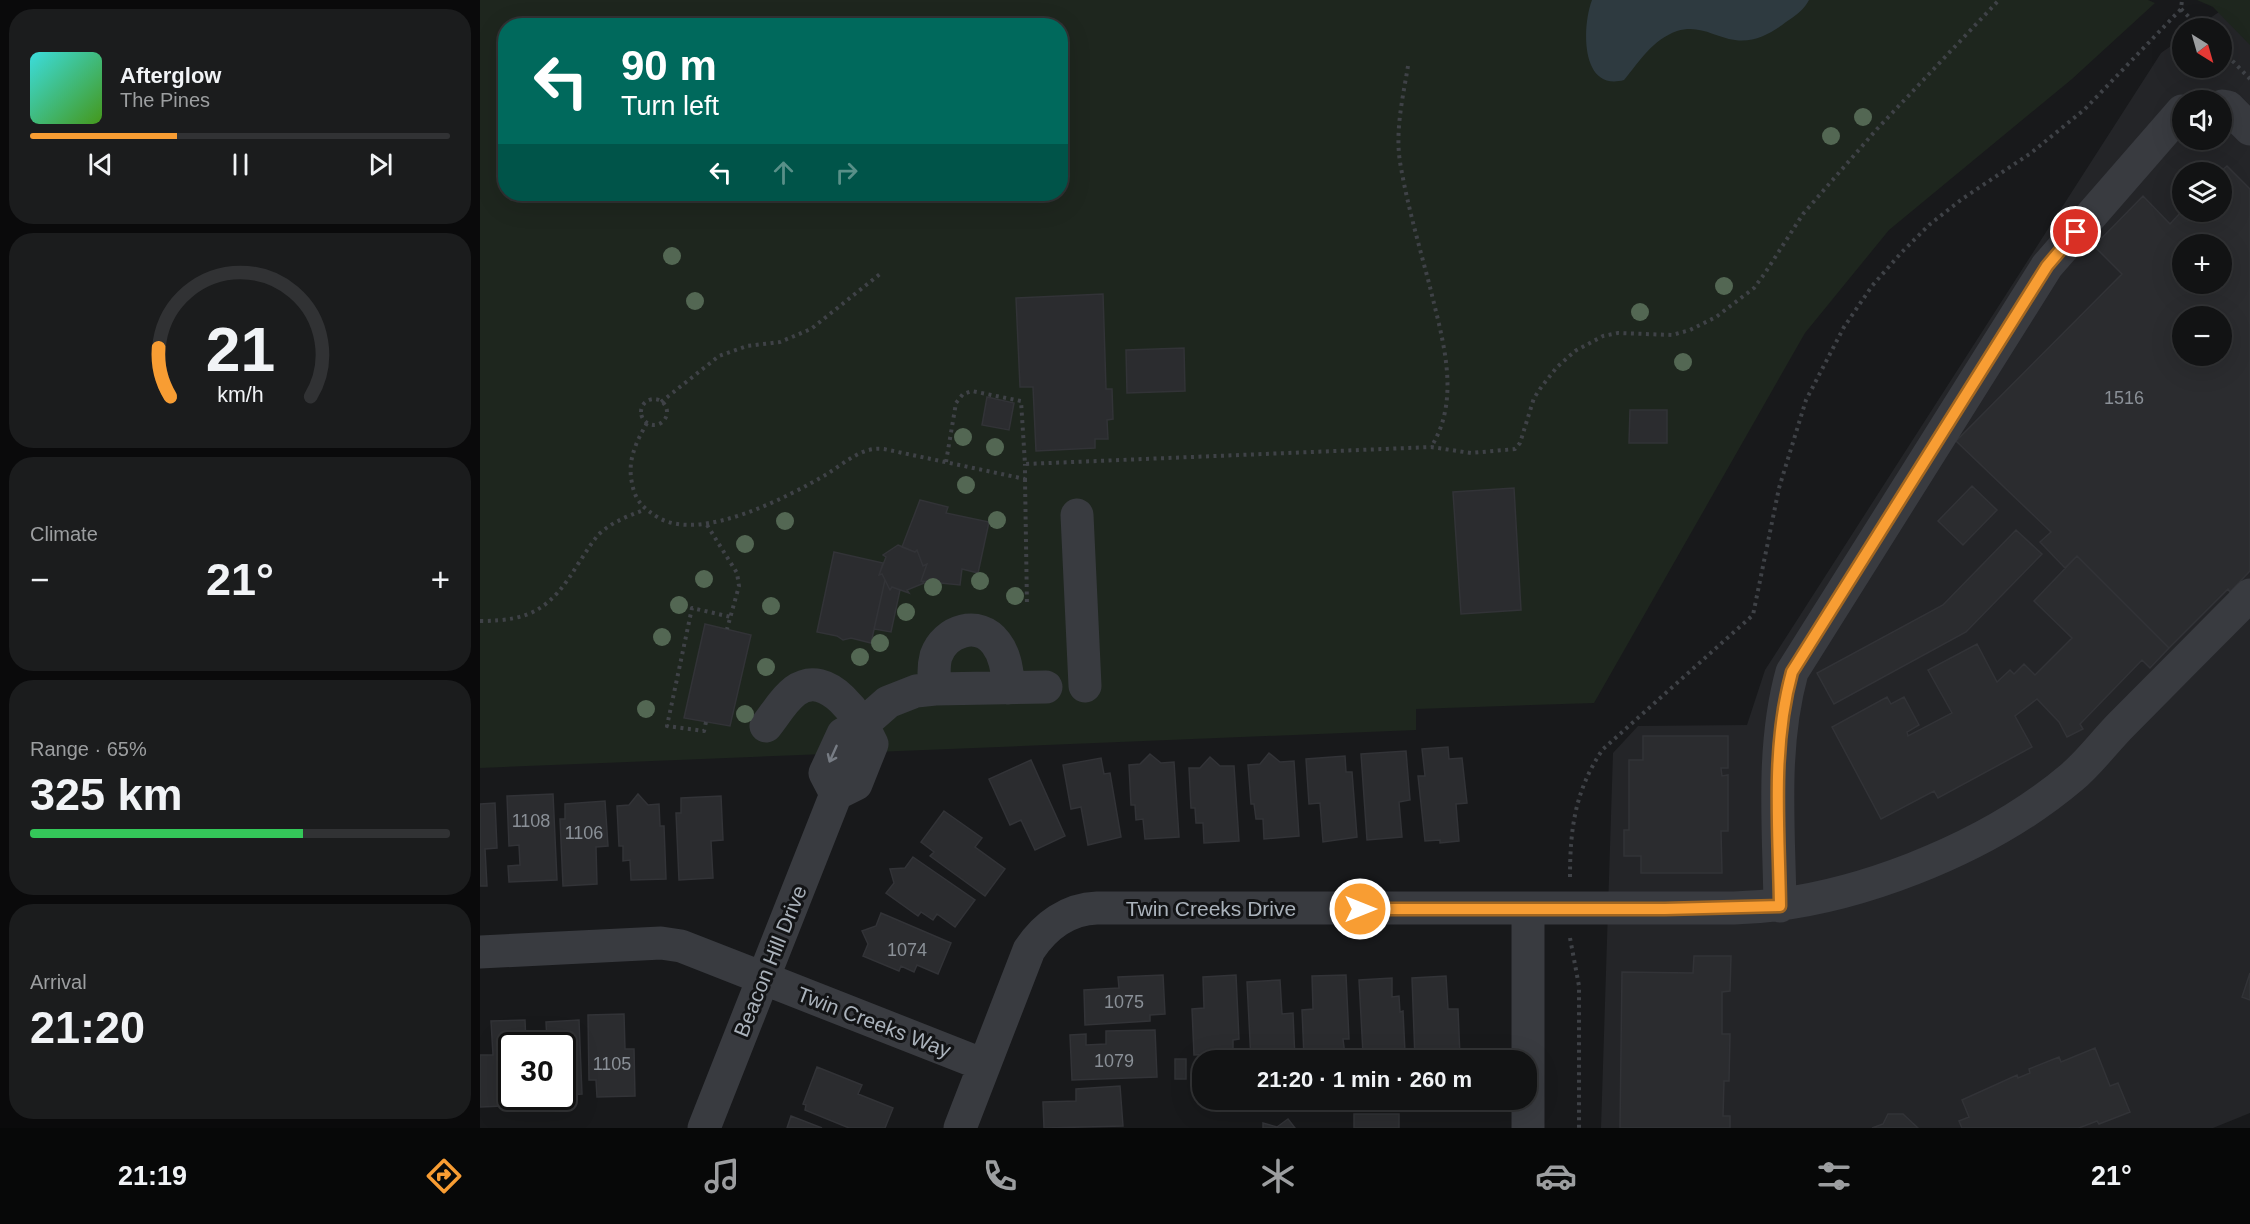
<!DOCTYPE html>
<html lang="en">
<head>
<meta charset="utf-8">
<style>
  :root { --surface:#121314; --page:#1b1c1d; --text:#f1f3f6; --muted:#9c9ea0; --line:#313234; --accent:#f89d33 }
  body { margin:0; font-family:Helvetica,sans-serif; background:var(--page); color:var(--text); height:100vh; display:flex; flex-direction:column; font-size:22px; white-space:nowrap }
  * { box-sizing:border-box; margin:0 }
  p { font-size:20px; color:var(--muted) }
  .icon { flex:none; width:33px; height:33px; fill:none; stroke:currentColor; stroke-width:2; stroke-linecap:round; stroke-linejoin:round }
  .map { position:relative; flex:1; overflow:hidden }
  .panel { display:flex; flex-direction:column; gap:9px; padding:9px; background:#0a0a0b; width:480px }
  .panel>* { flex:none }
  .top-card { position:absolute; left:18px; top:18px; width:570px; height:183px; border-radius:24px; box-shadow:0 6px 24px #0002,0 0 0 2px var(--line); background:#00695c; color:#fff; overflow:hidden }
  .needle { width:39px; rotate:143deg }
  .fabs { position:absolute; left:1692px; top:18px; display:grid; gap:12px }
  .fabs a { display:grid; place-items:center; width:60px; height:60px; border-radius:50%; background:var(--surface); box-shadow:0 6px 24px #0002,0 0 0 2px var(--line); font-size:30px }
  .speed { position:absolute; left:18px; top:1032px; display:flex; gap:12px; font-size:30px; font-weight:700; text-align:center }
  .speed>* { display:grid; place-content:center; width:78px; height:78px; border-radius:50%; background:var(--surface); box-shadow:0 6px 24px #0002,0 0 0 2px var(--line); line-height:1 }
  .speed .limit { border:3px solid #111; border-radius:9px; background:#fff; color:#111 }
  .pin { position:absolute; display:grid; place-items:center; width:51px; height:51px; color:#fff; margin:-26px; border:3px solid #fff; border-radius:50%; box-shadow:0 2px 6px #0007 }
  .me { position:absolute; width:66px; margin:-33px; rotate:90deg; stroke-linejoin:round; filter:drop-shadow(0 0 4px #0008) }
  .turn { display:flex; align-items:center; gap:21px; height:126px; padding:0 24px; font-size:27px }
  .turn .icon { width:78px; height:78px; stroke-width:2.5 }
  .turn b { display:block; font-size:42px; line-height:51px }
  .lanes { display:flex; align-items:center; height:57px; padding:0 24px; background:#0003; justify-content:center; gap:30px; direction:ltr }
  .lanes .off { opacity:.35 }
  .big { font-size:45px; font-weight:700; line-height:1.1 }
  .panel .widget { flex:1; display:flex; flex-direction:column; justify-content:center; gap:9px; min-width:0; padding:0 21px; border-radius:24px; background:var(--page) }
  .panel .dial { align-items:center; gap:0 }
  .dial svg { height:156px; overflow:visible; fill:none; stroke:var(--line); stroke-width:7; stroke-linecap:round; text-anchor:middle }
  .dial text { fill:var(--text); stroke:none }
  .song { display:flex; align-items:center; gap:18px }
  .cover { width:72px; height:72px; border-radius:9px; background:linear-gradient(135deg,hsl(180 70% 55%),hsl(100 70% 35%)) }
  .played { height:6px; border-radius:3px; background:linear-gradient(90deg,var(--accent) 35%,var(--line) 35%) }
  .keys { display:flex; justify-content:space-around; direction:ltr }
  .heat { display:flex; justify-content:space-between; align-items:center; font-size:33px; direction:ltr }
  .charge { height:9px; border-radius:4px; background:linear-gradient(90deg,#34c759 65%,var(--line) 0) }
  .trip { position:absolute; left:712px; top:1050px; width:345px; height:60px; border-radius:24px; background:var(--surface); box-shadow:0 6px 24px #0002,0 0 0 2px var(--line); font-weight:700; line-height:60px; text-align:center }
  .tabs { display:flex; height:96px; justify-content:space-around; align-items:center; background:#070808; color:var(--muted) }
  .tabs .icon { width:42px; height:42px }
  .tabs .on { color:var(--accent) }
  .tabs b { font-size:27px; color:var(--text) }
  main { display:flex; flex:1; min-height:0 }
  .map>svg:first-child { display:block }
</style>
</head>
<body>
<main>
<section class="panel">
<div class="widget">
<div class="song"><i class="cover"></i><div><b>Afterglow</b><p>The Pines</p></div></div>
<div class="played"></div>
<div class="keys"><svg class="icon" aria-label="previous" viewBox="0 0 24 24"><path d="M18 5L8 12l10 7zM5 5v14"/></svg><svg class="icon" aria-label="pause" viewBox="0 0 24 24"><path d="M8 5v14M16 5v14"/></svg><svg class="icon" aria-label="next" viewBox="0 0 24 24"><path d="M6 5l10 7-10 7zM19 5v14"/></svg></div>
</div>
<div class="widget dial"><svg viewBox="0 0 100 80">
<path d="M14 69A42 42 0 1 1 86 69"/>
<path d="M14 69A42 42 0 0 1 8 44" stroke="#f89d33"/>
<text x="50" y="56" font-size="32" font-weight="700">21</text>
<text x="50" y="72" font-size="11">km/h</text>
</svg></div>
<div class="widget"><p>Climate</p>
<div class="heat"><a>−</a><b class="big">21°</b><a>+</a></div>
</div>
<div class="widget"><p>Range · 65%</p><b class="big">325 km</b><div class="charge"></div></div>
<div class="widget"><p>Arrival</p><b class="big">21:20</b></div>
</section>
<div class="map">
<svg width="1770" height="1128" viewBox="0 0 1770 1128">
  <rect width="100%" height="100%" fill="#18191b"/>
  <path fill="#242528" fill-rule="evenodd" d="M1756 0H1770V1113L1733 1128H1121L1133 753 1158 726 1267 725 1285 670 1681 53 1702 38V68H1742V28H1716ZM1702 100H1742V140H1702ZM1702 172H1742V212H1702ZM1702 244H1742V284H1702ZM1702 316H1742V356H1702Z"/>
  <path fill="#1e261e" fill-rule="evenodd" d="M0 0H1668L1675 3 1592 79 1409 230 1325 333 1114 703 936 709V730L0 768ZM26 26H580V194H26Z
    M1717 0H1770V45L1733 7Z"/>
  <path fill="#2e3a40" d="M1112 0H1329C1324 10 1315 16 1306 22 1292 33 1274 43 1255 40 1234 37 1220 24 1197 31 1172 40 1160 61 1144 80 1100 92 1102 26 1112 0Z"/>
  <path fill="#2b2c2f" stroke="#323337" stroke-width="1.5" fill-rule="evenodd" d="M1747 166 1770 189V571L1750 592 1748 589 1689 648 1597 556 1585 568 1560 542 1571 532 1476 441 1642 274 1614 246 1663 196 1690 224 1702 211 1742 212 1740 172ZM1702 244H1742V284H1702ZM1702 316H1742V356H1702Z
    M623 294 626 389H632L633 419 627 420 628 439H615V448L556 451 553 387H540L536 298Z
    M704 348 705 391 647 393 646 350Z
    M507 397 534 403 529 430 502 425Z
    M1150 410H1187V443H1149Z
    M1492 486 1517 510 1483 545 1458 521Z
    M1034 488 1041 610 981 614 973 492Z
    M440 500 468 507 466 513 509 522 498 573 482 569 480 585 441 581 447 564 443 566 437 550 435 552 422 547Z
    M1536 530 1562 554 1486 632 1354 704 1337 673 1463 605Z
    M418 545 435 552 437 550 443 566 447 564 441 581 444 583 427 590 429 593 412 587 410 590 402 574 399 575 406 557 403 555Z
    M354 552 403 563 399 575 402 574 405 580 391 643 371 638 363 640 357 636 337 632Z
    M1597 556 1689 648 1670 668 1662 660 1600 724 1603 729 1587 737 1579 722 1557 699 1535 716 1552 747 1458 798 1454 791 1401 819 1352 727 1407 697 1411 704 1424 697 1439 725 1427 732 1428 736 1472 713 1448 670 1497 644 1517 682 1530 670 1534 674 1544 664 1555 675 1592 638 1554 601Z
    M405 580 410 590 412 587 420 590 411 632 394 629Z
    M225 624 271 635 250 726 204 718Z
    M1163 736H1248V768H1241L1242 776 1248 775V831H1241L1242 873H1161V856H1144V830H1149V760H1163Z
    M968 747 969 759 982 758 987 803 976 804 979 841 960 843V840L945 841 938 776H945L942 749Z
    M926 751 930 800 919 802 922 837 887 840 881 754Z
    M789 753 800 762 814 761 819 836 784 839 783 819H776L774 804H771L768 765 780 764Z
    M670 754 681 763 694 762 699 837 665 839 663 819 656 820 655 805H651L649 765 660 764Z
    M865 756 866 772H872L877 837 843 842 840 803 829 804 826 759Z
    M730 757 740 766H754L759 841 724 843 723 823H716L715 808H711L709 768H720Z
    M621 758 624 774 630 773 641 837 608 845 601 807 591 809 583 765Z
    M551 760 585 836 555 850 541 820 530 825 509 779Z
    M73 794 77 880 29 882 28 866 40 865 39 845 29 846 27 796Z
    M158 794 168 805 179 804 180 826H184L186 879 151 880 150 860 143 861V846H139L137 806 149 805Z
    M241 796 243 840 231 841 233 878 199 880 196 813H201V798Z
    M125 801 128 846 116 847 117 884 83 886 80 819H85V804Z
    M15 803 17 848 5 849 7 886H0V804Z
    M464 811 502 838 495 847 525 869 505 896 450 856 454 852 441 842Z
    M433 857 495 900 475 927 457 914 453 920 441 912 438 916 406 893 414 883 410 869 425 868Z
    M401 913 471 943 458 974 437 965 434 972 421 966 419 971 383 956 388 944 382 931 396 926Z
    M1214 956H1251L1250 991 1242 992V1034H1250L1249 1081H1244L1243 1116H1250V1128H1140L1142 972 1213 973Z
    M1770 973V1000L1762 997Z
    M683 975 685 1014 670 1015V1021L605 1025 604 990 639 988 638 977Z
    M756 975 759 1039 753 1040V1053L714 1055 712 1009 724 1008 723 977Z
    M866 975 869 1039H863L865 1055 824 1057 822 1010 833 1009 832 976Z
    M966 976 968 1009H978L980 1057 935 1059 932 978Z
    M912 978V997L919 996 920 1012 923 1011 925 1052H915L908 1060H903L895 1053 883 1054 879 980Z
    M800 980 802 1014 813 1013 815 1060H771L767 982Z
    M144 1014 145 1049H154L155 1096 117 1097 116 1080H109L108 1015Z
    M45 1020 46 1046H32V1096H48L49 1105 0 1107V1055H13L11 1021Z
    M99 1020 102 1094 88 1095 78 1104 69 1096H82V1046H58V1041H67L66 1022Z
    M675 1030 677 1077 592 1080 590 1035 606 1034V1045L626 1044V1031Z
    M1615 1048 1630 1086 1638 1083 1650 1112 1619 1124 1617 1121 1599 1128H1482L1479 1121 1489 1117 1482 1100 1537 1075 1538 1078 1550 1073 1549 1069 1579 1057 1581 1062Z
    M695 1059H706V1079H695Z
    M337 1067 382 1085 378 1094 413 1108 405 1128H369L325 1110 326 1105 323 1104Z
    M640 1086 643 1126 564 1128 563 1102 596 1101V1089Z
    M874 1114H919V1128H874Z
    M1408 1114H1423L1438 1128H1392L1403 1124Z
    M311 1116 342 1128H307Z
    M808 1119 815 1128H783V1123L797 1127Z"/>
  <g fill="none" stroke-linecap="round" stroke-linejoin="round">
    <path stroke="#3f4247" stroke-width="4" stroke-dasharray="3 4.5" stroke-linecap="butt" d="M1701 9 1720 28
      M1742 50 1770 79
      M928 66C923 97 915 130 920 162 927 204 939 245 950 287 962 338 982 398 951 447
      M161 412a13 13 0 1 1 26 0a13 13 0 1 1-26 0Z
      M181 402 239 356 267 346 300 342 331 329 400 274
      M167 423C156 442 147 461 152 483 155 501 164 509 179 518 222 542 308 497 347 474 365 463 382 446 404 449L545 479V464
      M466 462 476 403 483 394 492 391 541 401 545 464 951 447 991 453 1035 449 1040 443 1054 398 1062 386 1077 367 1095 351 1123 336 1138 333 1192 335 1210 330 1236 317 1274 288 1285 273 1323 214 1397 129 1519 0
      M545 479 547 606
      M227 525 257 573 259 586 247 629
      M0 621C52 621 71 608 98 564 105 554 111 543 119 534 132 522 148 516 164 510
      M226 722 224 731 187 726 212 608 251 617
      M1090 877C1090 829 1095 790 1123 749L1273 615 1299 488 1326 400 1364 327 1392 286 1421 253 1449 225 1482 199 1551 153 1605 109 1701 9 1702 0
      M1090 938 1099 986V1128"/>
    <path stroke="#393b40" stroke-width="33" d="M1742 106 1748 107 1770 129
      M597 515 605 686
      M455 689C454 678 453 667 456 656 465 630 499 620 516 643 526 656 527 672 529 688
      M286 726C295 715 303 700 315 691 348 667 381 719 392 744L376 784 356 794
      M356 794 345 773 363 734 383 724 408 702 436 691 455 689 566 687
      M1300 906C1299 827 1291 748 1312 672L1567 266 1702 111
      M1048 910V1128
      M0 952 181 943 201 946 504 1065
      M224 1128 356 794
      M480 1128 549 950C565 926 588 909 617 908H1254C1367 905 1506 850 1592 777 1610 762 1625 741 1642 724 1685 681 1727 638 1770 595"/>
  </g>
  <g fill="#536753">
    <circle cx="1383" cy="117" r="9"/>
    <circle cx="1351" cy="136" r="9"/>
    <circle cx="192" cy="256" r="9"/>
    <circle cx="1244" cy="286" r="9"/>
    <circle cx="215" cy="301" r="9"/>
    <circle cx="1160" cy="312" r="9"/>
    <circle cx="1203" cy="362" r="9"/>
    <circle cx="483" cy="437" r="9"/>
    <circle cx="515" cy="447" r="9"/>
    <circle cx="486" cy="485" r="9"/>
    <circle cx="517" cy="520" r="9"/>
    <circle cx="305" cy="521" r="9"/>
    <circle cx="265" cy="544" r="9"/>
    <circle cx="224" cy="579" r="9"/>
    <circle cx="500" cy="581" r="9"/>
    <circle cx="453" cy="587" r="9"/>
    <circle cx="535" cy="596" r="9"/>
    <circle cx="199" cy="605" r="9"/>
    <circle cx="291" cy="606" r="9"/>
    <circle cx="426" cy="612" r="9"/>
    <circle cx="182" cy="637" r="9"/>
    <circle cx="400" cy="643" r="9"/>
    <circle cx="380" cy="657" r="9"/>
    <circle cx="286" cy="667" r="9"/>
    <circle cx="166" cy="709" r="9"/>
    <circle cx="265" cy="714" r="9"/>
  </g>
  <defs><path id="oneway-shaft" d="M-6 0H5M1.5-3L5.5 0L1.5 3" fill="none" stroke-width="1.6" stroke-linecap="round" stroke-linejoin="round" transform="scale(1.5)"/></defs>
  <use stroke="#777c84" href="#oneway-shaft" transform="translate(353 754) rotate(114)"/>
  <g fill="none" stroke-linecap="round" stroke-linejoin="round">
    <defs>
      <path id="route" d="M880 909H1185L1300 906C1299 827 1291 748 1312 672L1567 266 1596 232"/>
    </defs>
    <use href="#route" stroke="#a16621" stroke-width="15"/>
    <use href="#route" stroke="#f89d33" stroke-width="10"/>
  </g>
  <g text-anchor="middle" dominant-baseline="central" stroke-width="6" stroke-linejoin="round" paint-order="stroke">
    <g font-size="18" fill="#8a9097">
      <text x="1644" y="398">1516</text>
      <text x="51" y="821">1108</text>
      <text x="104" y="833">1106</text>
      <text x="427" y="950">1074</text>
      <text x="644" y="1002">1075</text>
      <text x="634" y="1061">1079</text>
      <text x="132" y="1064">1105</text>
    </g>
    <g font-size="21" fill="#aab2bb" stroke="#131416">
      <text x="731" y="908">Twin Creeks Drive</text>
      <text transform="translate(290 961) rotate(-68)">Beacon Hill Drive</text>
      <text transform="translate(394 1022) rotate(21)">Twin Creeks Way</text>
    </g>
  </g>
</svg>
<div class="fabs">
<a><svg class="needle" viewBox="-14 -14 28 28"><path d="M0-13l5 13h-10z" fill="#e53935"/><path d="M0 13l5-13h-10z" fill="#9c9ea0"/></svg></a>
<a><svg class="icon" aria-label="sound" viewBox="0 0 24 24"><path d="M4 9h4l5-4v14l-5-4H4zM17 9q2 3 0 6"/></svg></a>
<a><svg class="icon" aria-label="layers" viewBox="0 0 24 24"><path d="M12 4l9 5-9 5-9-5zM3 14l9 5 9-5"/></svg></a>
<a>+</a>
<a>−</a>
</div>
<div class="speed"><div class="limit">30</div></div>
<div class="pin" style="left:1596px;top:232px;background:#d93025"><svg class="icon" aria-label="arrive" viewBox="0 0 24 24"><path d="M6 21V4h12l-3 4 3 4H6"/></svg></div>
<svg class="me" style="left:880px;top:909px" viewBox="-20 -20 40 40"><circle r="17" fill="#f89d33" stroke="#fff" stroke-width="3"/><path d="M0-11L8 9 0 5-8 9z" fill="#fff"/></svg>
<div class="trip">21:20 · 1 min · 260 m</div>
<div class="top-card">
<div class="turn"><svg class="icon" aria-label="left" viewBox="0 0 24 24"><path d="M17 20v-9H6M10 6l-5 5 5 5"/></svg><div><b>90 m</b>Turn left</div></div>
<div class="lanes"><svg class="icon" aria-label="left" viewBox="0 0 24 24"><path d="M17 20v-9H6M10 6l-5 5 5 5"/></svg><svg class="icon off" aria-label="ahead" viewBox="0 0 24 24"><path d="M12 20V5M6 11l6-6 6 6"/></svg><svg class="icon off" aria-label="right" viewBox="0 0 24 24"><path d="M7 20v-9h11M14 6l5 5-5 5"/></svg></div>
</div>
</div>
</main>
<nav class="tabs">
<b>21:19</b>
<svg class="icon on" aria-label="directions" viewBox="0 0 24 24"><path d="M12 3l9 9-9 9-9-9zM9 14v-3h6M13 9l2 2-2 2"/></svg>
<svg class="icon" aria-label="music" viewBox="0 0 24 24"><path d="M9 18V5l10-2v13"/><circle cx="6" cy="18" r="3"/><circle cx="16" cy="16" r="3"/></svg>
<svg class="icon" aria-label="phone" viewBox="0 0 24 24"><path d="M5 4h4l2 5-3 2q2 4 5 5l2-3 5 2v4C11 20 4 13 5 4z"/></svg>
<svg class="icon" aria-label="climate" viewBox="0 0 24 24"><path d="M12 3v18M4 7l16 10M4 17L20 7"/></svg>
<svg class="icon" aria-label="car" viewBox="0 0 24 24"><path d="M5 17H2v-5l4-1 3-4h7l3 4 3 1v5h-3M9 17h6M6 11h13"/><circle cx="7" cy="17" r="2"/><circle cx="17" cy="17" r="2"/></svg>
<svg class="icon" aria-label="filters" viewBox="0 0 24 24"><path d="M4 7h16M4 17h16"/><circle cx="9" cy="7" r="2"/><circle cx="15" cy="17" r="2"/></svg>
<b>21°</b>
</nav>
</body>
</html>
